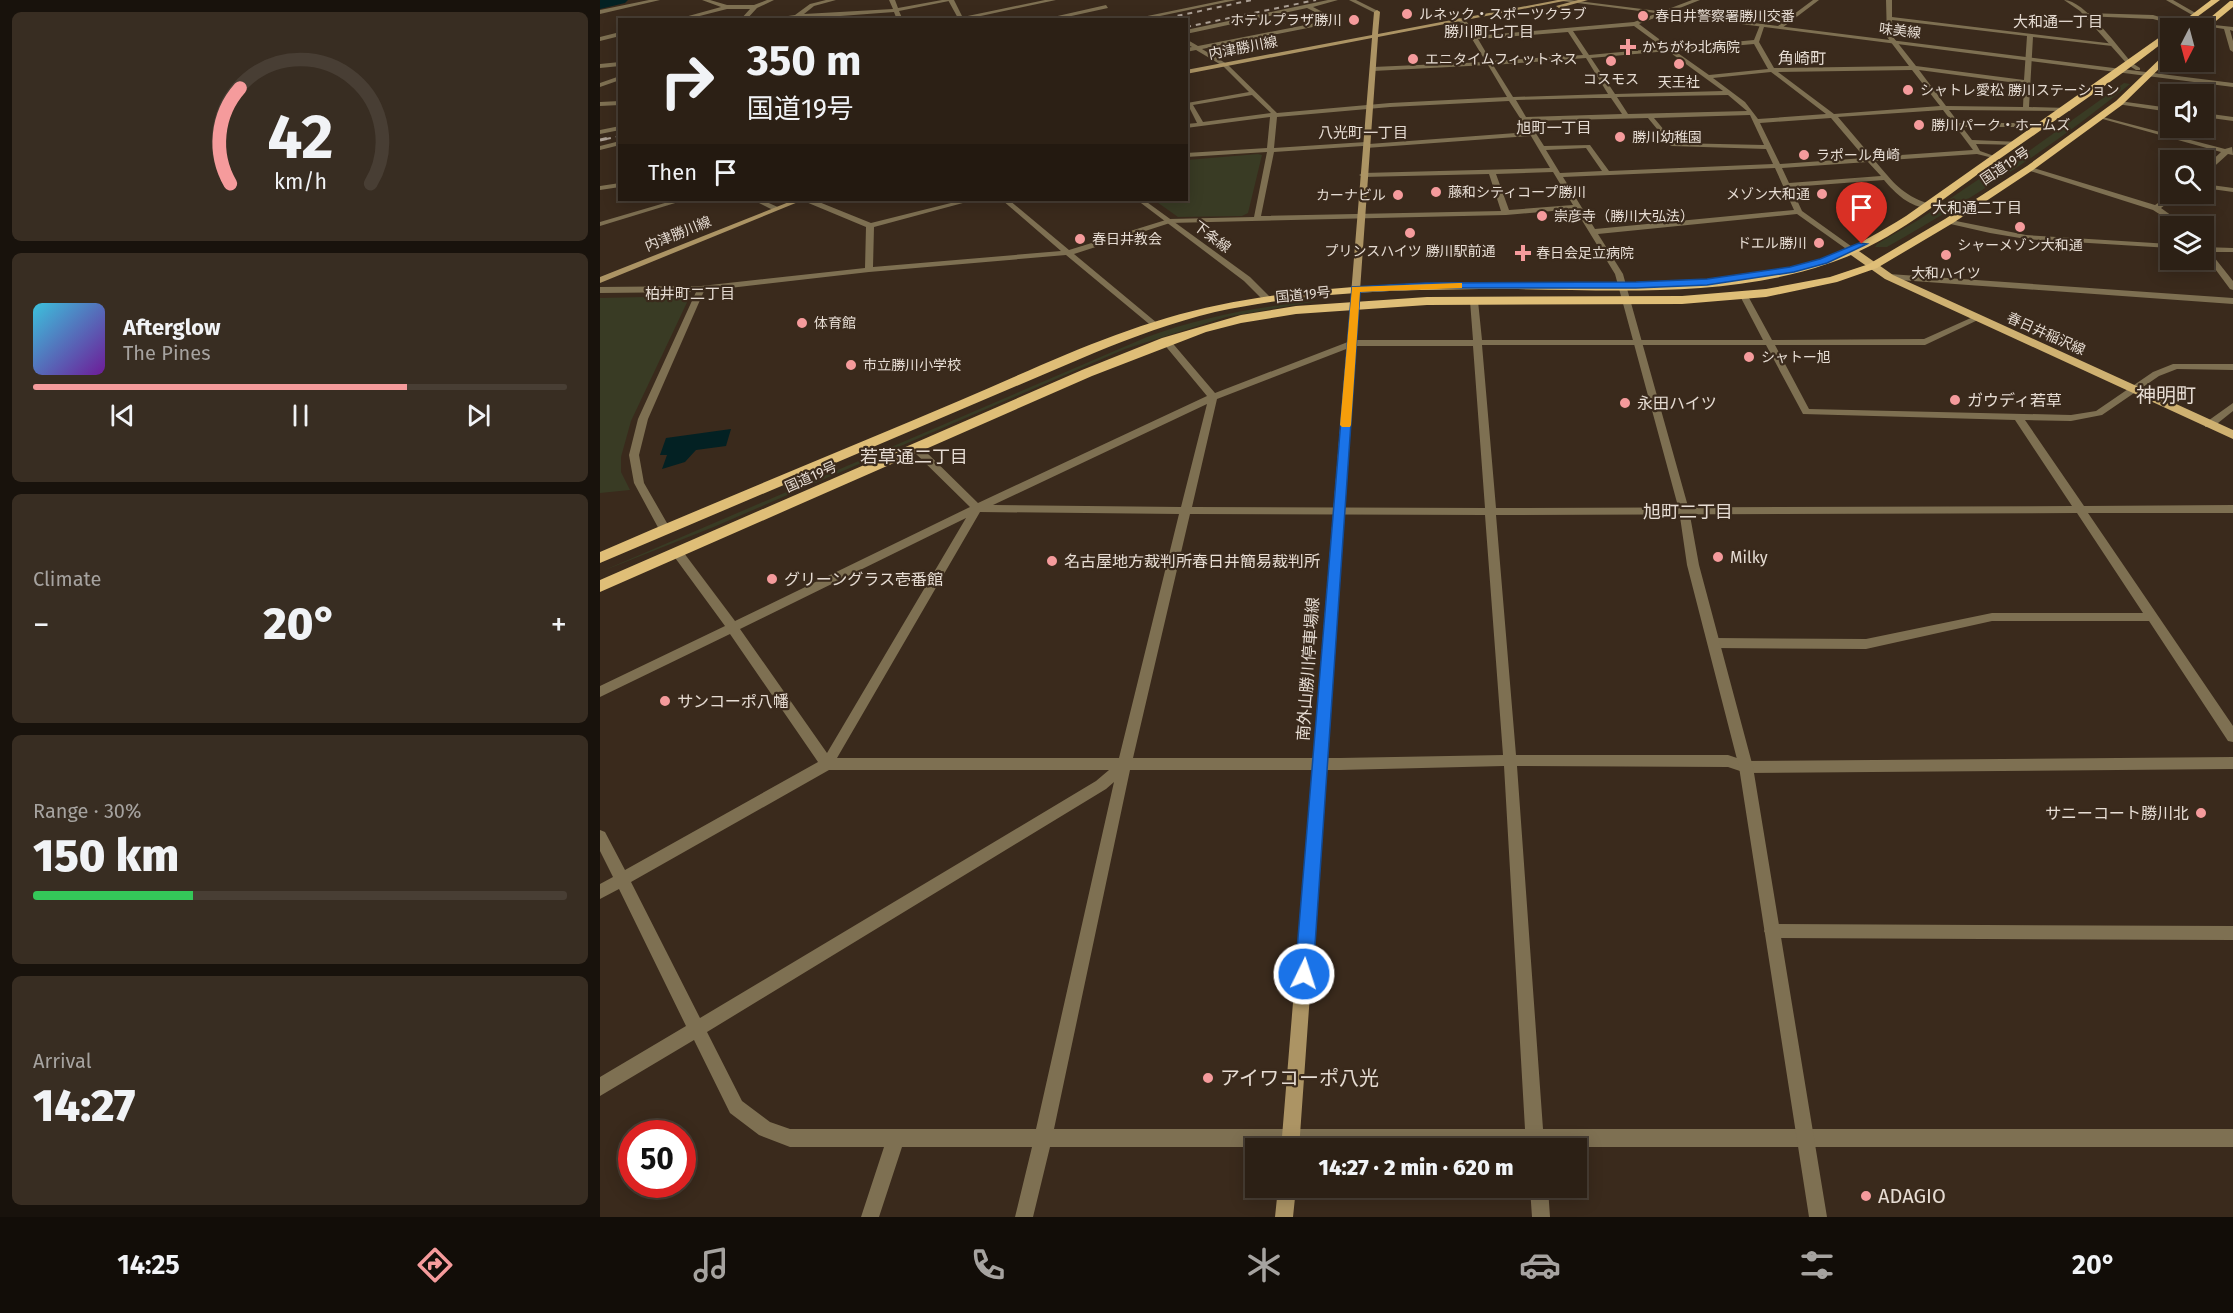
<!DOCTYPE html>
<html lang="en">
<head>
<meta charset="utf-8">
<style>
  :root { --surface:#2c2015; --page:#382d22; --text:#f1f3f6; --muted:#a6a3a0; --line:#483e34; --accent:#f59b9c }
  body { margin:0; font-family:"Fira Sans","Noto Sans JP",sans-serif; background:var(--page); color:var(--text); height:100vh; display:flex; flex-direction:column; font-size:22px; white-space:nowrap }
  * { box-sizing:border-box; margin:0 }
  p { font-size:20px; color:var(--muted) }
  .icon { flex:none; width:33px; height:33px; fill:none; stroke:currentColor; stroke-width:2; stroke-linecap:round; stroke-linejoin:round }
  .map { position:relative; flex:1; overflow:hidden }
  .drawer { display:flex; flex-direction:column; gap:12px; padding:12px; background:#18120c; width:600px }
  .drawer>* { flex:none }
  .hud { position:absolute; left:18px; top:18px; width:570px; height:183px; border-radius:0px; box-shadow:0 3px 15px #0003,0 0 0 2px var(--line); background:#2c2015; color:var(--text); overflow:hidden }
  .needle { width:39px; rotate:186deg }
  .controls { position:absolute; left:1560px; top:18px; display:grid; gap:12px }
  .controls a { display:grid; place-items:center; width:54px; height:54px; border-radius:0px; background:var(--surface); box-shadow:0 3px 15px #0003,0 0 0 2px var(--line); font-size:30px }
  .speed { position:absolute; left:18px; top:1120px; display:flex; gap:12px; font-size:30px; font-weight:700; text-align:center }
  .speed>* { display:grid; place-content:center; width:78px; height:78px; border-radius:50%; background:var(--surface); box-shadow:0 3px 15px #0003,0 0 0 2px var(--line); line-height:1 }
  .speed .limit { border:9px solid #d22; background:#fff; color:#111 }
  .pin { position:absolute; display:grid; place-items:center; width:51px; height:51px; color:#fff; margin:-62px -26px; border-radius:50% 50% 50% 0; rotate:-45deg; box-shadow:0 0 6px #0007 }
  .pin .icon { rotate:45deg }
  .me { position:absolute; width:66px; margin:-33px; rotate:4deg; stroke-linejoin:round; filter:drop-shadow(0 0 4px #0008) }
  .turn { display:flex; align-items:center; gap:21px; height:126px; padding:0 30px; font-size:27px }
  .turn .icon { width:78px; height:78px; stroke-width:2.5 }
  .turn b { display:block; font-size:42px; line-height:51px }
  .then { display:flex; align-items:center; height:57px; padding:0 30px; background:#0003; gap:12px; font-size:22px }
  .big { font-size:45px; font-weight:800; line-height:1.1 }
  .drawer .card { flex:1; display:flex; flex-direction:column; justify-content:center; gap:9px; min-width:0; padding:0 21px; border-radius:9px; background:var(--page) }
  .drawer .dial { align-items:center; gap:0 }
  .dial svg { height:156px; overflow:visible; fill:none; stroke:var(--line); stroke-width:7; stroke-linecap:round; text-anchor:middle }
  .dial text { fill:var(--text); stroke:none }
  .song { display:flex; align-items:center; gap:18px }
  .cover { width:72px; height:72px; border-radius:9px; background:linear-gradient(135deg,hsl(190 70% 55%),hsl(280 70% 35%)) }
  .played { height:6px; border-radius:3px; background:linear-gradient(90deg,var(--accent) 70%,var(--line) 70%) }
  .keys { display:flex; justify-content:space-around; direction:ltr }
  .heat { display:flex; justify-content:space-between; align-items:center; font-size:33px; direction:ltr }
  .charge { height:9px; border-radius:4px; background:linear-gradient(90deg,#34c759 30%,var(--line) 0) }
  .trip { position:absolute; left:645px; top:1138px; width:342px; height:60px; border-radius:0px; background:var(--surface); box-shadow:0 3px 15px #0003,0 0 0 2px var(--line); font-weight:800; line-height:60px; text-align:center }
  .dock { display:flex; height:96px; justify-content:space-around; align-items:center; background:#120d08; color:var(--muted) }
  .dock .icon { width:42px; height:42px }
  .dock .selected { color:var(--accent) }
  .dock b { font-size:27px; color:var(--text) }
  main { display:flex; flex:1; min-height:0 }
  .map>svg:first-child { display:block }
</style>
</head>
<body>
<main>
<section class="drawer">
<div class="card dial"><svg viewBox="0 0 100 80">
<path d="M14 69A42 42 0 1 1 86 69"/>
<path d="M14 69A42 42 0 0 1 19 20" stroke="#f59b9c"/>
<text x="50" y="56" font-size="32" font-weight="700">42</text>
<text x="50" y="72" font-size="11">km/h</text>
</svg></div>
<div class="card">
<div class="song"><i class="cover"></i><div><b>Afterglow</b><p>The Pines</p></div></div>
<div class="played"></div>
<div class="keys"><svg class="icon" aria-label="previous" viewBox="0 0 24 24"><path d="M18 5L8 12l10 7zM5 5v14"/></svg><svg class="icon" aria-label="pause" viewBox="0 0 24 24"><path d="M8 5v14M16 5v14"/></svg><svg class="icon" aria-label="next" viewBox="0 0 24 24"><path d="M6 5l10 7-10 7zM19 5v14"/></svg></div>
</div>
<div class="card"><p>Climate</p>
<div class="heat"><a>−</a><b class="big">20°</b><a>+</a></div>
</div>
<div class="card"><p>Range · 30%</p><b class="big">150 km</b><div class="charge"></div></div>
<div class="card"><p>Arrival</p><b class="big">14:27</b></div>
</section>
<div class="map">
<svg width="1633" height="1217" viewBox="0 0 1633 1217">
  <rect width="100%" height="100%" fill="#3a2a1c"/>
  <path fill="#393b24" d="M1524 83 1530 84C1454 146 1372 199 1287 247H1275L1277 244 1320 219 1416 154 1422 156Z
    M658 154 662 155 648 213 642 216 578 217 554 200H586L587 160Z
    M90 296 31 421 21 457V472L30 490 0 493V298Z
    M718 301 626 317 525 349 116 526 0 572 547 337C601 317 659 306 718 301Z"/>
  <path fill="#032123" d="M131 429 126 446 96 450 85 462 62 469 67 455H60L66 438Z"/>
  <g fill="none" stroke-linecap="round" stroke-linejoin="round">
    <path fill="#032123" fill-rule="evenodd" d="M0 0H28L25 3 0 9Z"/>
    <path fill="#7e7052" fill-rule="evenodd" d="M49 0H60L0 14V10Z
      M102 0H110L127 5H154L167 0H174L157 8 146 20H140L150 9H127L84 20H74L121 7Z
      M226 0H236L214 6 204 14 293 9 289 0H295L298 8 342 0H354L299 11 303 20H297L294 12 187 20H161L195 15 210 4Z
      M445 0H456L362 20 358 18Z
      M625 0H636L541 20H528Z
      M728 0H738L713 7 738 20V22L602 49 627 64 677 113 790 103 907 97 888 65 773 71 770 69 773 67 886 62 863 24 856 20 859 18 867 22 876 36 1034 22 1092 0H1100L1039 24 1071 48 1154 40 1160 25 1165 24 1159 42 1174 68 1309 66 1287 37 1286 0H1292V17L1515 44 1512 46 1433 37 1429 107 1468 108 1471 110 1470 111 1349 110 1359 123H1446L1449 125 1446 127H1362L1372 140 1421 142 1422 143 1419 145 1376 144 1380 151 1397 157V159L1377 154 1275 161C1294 183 1301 194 1329 204V208C1310 208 1295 193 1284 180L1191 187 1202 211 1255 249V253H1252L1197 214 998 234 1023 274 1026 285 1022 288 1018 285 1015 274 975 209 906 215 570 223 474 254 557 323V327L554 328 466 255 269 272 104 291 48 419 39 455 44 483 71 530 69 533H61L34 483 29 455 38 419 96 292 0 293V287L101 286 265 268 266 227 206 202V200H214L271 223 363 200H374L274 227 273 267 461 251 402 200H409L469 250 569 219 654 217 667 152 586 157V153L667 148 670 117 586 128V124L597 123 587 103 649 92 623 66 596 50 586 52V48L592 47 586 44V39L598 46 731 20 707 8 586 34V30ZM1292 20 1427 36 1424 80 1316 66 1293 37ZM1034 26 1064 48 989 55 973 31ZM968 32 983 55 891 61 878 39ZM1154 44 1168 69 1109 75 1075 51ZM1068 51 1123 91 1015 94 991 58ZM986 58 1008 94 913 97 893 65ZM1312 70 1340 106 1234 114 1178 72ZM1319 70 1424 84 1423 107 1346 106ZM1171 72 1226 114 1158 119 1145 102 1113 78ZM652 95 671 113 603 122 593 105ZM1128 95 1147 111 1028 114 1017 97ZM994 98H1011L1022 114 926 117 916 100ZM909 101 929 132 769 144 766 142 674 148 677 117 790 107ZM1343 110 1373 150 1272 157 1238 117ZM1150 115 1164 145 1075 143 1054 118ZM1048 118 1071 146 1166 149 1173 164 1009 171 990 145 944 146 928 121ZM1231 118 1265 158 1180 164 1160 123ZM931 136 950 168 763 173 759 175 763 177 889 174 901 211 661 216 674 152 763 146 766 148ZM986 148 1002 171 960 173 946 150ZM1268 162 1281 176 1189 183 1182 168ZM1175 168 1194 210 995 229 963 177ZM953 172 973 205 909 210 896 174Z
      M1213 0H1219L1182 28H1178V26Z
      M1566 0H1573L1599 15 1594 16Z
      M506 5 508 8 453 20H440Z
      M1486 13 1553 15 1586 25 1583 27 1553 19 1484 16Z
      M1605 24 1633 27V31L1630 30 1633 41V52L1630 50 1624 29 1605 26Z
      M20 32V36L0 41V37Z
      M20 62V66L0 68V64Z
      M20 76V80L0 87V83Z
      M20 101V105L0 106V102Z
      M1519 101 1570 108V112L1517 104V102Z
      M1604 113 1633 117V121L1604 117Z
      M1499 116 1625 149 1632 147 1633 155 1628 154 1607 173H1604V168L1621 152 1499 118Z
      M20 126V130L0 134V130Z
      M20 141V145L0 150V146Z
      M1427 166 1555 205 1572 194H1579L1561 208 1586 226H1578L1553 210 1427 170Z
      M20 183V187L0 190V186Z
      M1604 184 1633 188V192L1604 188Z
      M75 200H85L0 226V222Z
      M153 200H162L180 208 173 210Z
      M1346 219 1426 235 1570 244V248L1426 239 1390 233 1346 223Z
      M1604 247 1633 248V252H1610L1633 281V290L1630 289 1604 254Z
      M1289 274 1633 298V304L1286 279V275Z
      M1144 293 1148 296 1172 340 1324 339 1373 317 1376 316 1380 319 1325 345H1175L1209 409 1471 415 1496 411 1553 372 1573 364H1633V370L1577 369 1559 376 1502 415 1471 421 1425 420 1484 506 1633 505V513H1488L1633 726V742L1628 741 1549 621H1392L1266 649 1114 648 1110 646 1108 643 1110 640 1114 638 1266 639 1392 613H1543L1477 513 896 515 916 755H1128L1146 761 1633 757V769L1146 773 1128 767 917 766 943 1129H1633V1147H944V1149H926V1147H450L433 1217H415L432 1147H302L279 1217H261L284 1147H190L159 1135 130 1113 94 1040 0 1096V1077L86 1026 19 889 0 899V884L13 877 0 851V830L5 832 25 870 218 762 130 634 0 697V686L125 626 73 555 71 552 73 549H81L135 621 370 507 312 450V446H320L378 503 607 396 563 343V339H569L615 393 753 340H873L870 301 874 298 878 301 882 340H1163L1140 296ZM882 345H1166L1203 414 1415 420 1472 506 896 508ZM754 346H873L885 508 592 507 617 399ZM607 404 581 507 393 505ZM380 512 579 514 519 758H237ZM590 514 885 515 903 755 740 758H533ZM366 518 227 753 140 629ZM904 766 925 1129H454L530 770H740ZM229 770H509L496 781 100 1018 31 882ZM514 782 436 1129H190L170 1122 142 1101 107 1032 506 789Z
      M1633 403V411L1613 427H1605V423Z
      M1172 924 1633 926V940L1172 938 1167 936 1164 931 1167 926Z
      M930 1188H948L950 1217H932Z"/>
    <path fill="#7e7052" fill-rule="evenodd" d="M348 0H354L364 20H359Z
      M749 0H756L780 12 775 13Z
      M954 0H970L1633 83V87Z
      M1464 0C1484 0 1518 47 1532 63L1540 68V70H1536L1528 65 1480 11Z
      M537 200H544L650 277 670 297V301H664L644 281Z
      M1022 282 1026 285 1089 510 1099 565 1153 767 1227 1217H1209L1139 767 1087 565 1079 510 1018 285Z"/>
    <path fill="#ac9464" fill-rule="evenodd" d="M958 0H969L778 37 699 1149H681L772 38 586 74V70L772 35 774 12 777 10 780 12 778 34Z
      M978 0H988L959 8 956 6Z
      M194 200H203L0 283V277Z
      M678 1188H696L693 1217H675Z"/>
    <path fill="#cfb171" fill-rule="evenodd" d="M1248 249H1256L1293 275 1633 430V439L1285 279 1248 253Z"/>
    <path fill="#dfbe77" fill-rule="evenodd" d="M1611 0H1620L1582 28H1574Z
      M1630 1H1633V7L1605 30 1598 28Z
      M1567 32H1570V37C1514 81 1454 121 1395 162 1342 199 1290 244 1227 264 1127 298 1014 290 910 289 811 289 712 291 615 312 573 322 533 337 494 353L0 563V552C120 500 241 451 361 400 445 364 529 323 619 305 707 287 796 283 885 282 991 282 1120 293 1220 259 1251 249 1279 233 1306 216Z
      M1567 52H1570V58L1522 105 1433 170 1353 223 1277 268 1237 282 1166 297 1082 304 827 305 696 314 641 323 606 332 492 376 0 592V580L482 370 562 338 641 315 696 306 827 297 1082 296 1166 289 1230 277 1269 264 1345 219 1427 166 1516 101Z"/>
    <path stroke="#aca095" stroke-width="2" stroke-dasharray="5 5" stroke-linecap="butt" d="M558 20 652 0
      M586 27 716 0
      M6 139 20 136"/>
    <path stroke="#aca095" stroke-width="3" stroke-dasharray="7 7" stroke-linecap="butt" d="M0 140 13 137"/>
  </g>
  <path fill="#1a73e8" stroke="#114b97" stroke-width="1.5" d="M1259 243 1267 244 1227 263 1194 272 1107 285 1036 288H826L760 292 713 974 710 980 704 983 697 980 695 974 752 287 826 283 1036 282 1107 279 1190 267 1220 259Z"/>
  <path fill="#f59e0b" d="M859 283H862V288L760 292 751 425 750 427H742L740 425 752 287Z"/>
  <g fill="#f59b9c" stroke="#3a2a1c" stroke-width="2">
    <circle cx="807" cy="14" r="6"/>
    <circle cx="1043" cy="16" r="6"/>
    <circle cx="754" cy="20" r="6"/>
    <path d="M1025 38h6v6h6v6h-6v6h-6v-6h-6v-6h6z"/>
    <circle cx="813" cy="59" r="6"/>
    <circle cx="1011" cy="61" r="6"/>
    <circle cx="1079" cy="64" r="6"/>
    <circle cx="1308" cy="90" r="6"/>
    <circle cx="1319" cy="125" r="6"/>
    <circle cx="1020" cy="137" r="6"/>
    <circle cx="1204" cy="155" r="6"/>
    <circle cx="836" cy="192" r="6"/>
    <circle cx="1222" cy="194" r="6"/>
    <circle cx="798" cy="195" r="6"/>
    <circle cx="942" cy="216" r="6"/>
    <circle cx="1420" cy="227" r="6"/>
    <circle cx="810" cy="233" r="6"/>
    <circle cx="480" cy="239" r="6"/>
    <circle cx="1219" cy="243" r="6"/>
    <path d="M920 244h6v6h6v6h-6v6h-6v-6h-6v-6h6z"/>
    <circle cx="1346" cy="255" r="6"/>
    <circle cx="202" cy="323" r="6"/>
    <circle cx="1149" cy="357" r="6"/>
    <circle cx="251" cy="365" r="6"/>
    <circle cx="1355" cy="400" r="6"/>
    <circle cx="1025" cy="403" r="6"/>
    <circle cx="1118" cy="557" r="6"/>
    <circle cx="452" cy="561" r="6"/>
    <circle cx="172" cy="579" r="6"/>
    <circle cx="65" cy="701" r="6"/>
    <circle cx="1601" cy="813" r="6"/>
    <circle cx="608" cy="1078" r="6"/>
    <circle cx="1266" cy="1196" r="6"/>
  </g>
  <g text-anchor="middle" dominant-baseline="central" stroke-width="4.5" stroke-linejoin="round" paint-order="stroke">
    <g font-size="14" fill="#e6dcd3" stroke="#3a2a1c" text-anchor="start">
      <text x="819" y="14">ルネック・スポーツクラブ</text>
      <text x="1055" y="16">春日井警察署勝川交番</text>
      <text x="742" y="20" text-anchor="end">ホテルプラザ勝川</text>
      <text x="1042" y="47">かちがわ北病院</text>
      <text x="825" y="59">エニタイムフィットネス</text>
      <text x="1011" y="79" text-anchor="middle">コスモス</text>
      <text x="1079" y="82" text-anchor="middle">天王社</text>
      <text x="1320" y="90">シャトレ愛松 勝川ステーション</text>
      <text x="1331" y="125">勝川パーク・ホームズ</text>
      <text x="1032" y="137">勝川幼稚園</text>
      <text x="1216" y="155">ラポール角崎</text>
      <text x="848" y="192">藤和シティコープ勝川</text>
      <text x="1210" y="194" text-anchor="end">メゾン大和通</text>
      <text x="786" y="195" text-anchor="end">カーナビル</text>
      <text x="954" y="216">崇彦寺（勝川大弘法）</text>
      <text x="492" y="239">春日井教会</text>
      <text x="1207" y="243" text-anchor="end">ドエル勝川</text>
      <text x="1420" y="245" text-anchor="middle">シャーメゾン大和通</text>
      <text x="810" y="251" text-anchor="middle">プリンスハイツ 勝川駅前通</text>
      <text x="936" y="253">春日会足立病院</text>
      <text x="1346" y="273" text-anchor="middle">大和ハイツ</text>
      <text x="214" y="323">体育館</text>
      <text x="1161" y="357">シャトー旭</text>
      <text x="263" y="365">市立勝川小学校</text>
    </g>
    <g font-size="14" fill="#e6dcd3" stroke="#3a2a1c">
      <text transform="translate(1300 31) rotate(7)">味美線</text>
      <text transform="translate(643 48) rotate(-11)">内津勝川線</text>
      <text transform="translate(1405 166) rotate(-34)">国道19号</text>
      <text transform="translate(78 234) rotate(-22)">内津勝川線</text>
      <text transform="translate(612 237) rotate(37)">下条線</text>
      <text transform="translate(703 295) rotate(-6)">国道19号</text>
      <text transform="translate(1446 334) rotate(24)">春日井稲沢線</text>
      <text transform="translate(211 477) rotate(-24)">国道19号</text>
    </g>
    <g font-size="15" fill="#e6dcd3" stroke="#3a2a1c">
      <text x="1458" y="22">大和通一丁目</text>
      <text x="889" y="32">勝川町七丁目</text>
      <text x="954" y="128">旭町一丁目</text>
      <text x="763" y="133">八光町一丁目</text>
      <text x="1377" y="208">大和通二丁目</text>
      <text x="90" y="294">柏井町二丁目</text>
    </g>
    <g font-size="16" fill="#e6dcd3" stroke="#3a2a1c">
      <text x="1202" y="58">角崎町</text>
    </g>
    <g font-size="16" fill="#e6dcd3" stroke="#3a2a1c" text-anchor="start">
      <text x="1367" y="400">ガウディ若草</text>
      <text x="1037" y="403">永田ハイツ</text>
      <text x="1130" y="557">Milky</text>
      <text x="464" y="561">名古屋地方裁判所春日井簡易裁判所</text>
      <text x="184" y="579">グリーングラス壱番館</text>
      <text x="77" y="701">サンコーポ八幡</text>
      <text x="1589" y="813" text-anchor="end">サニーコート勝川北</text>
    </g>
    <g font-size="16" fill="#e6dcd3" stroke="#3a2a1c">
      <text transform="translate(708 669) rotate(-86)">南外山勝川停車場線</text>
    </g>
    <g font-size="18" fill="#e6dcd3" stroke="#3a2a1c">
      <text x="314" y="457">若草通二丁目</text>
      <text x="1088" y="512">旭町二丁目</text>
    </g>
    <g font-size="20" fill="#e6dcd3" stroke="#3a2a1c">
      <text x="1566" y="395">神明町</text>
    </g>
    <g font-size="20" fill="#e6dcd3" stroke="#3a2a1c" text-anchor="start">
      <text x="620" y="1078">アイワコーポ八光</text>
      <text x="1278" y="1196">ADAGIO</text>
    </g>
  </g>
</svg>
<div class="controls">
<a><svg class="needle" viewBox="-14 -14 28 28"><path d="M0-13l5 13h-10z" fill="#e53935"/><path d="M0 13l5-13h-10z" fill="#a6a3a0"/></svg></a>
<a><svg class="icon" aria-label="sound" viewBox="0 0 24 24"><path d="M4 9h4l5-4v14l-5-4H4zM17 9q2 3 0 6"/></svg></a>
<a><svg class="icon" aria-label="search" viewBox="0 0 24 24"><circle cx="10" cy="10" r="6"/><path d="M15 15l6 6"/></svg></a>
<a><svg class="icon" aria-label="layers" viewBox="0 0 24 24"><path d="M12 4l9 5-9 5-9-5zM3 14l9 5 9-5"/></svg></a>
</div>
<div class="speed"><div class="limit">50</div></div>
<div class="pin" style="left:1262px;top:244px;background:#d93025"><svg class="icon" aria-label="arrive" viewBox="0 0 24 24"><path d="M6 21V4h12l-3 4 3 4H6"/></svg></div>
<svg class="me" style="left:704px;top:974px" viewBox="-20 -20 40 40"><circle r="17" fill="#1a73e8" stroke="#fff" stroke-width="3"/><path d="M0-11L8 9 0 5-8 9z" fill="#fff"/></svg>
<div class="trip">14:27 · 2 min · 620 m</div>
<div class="hud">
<div class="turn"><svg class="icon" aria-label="right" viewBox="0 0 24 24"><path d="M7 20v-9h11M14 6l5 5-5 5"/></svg><div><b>350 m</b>国道19号</div></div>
<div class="then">Then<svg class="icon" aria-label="arrive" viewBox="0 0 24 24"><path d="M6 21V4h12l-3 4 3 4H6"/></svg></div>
</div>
</div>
</main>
<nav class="dock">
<b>14:25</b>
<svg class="icon selected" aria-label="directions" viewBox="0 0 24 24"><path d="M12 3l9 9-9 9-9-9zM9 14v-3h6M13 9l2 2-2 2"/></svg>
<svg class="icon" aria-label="music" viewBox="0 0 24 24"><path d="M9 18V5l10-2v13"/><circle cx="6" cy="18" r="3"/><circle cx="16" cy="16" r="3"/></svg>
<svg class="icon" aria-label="phone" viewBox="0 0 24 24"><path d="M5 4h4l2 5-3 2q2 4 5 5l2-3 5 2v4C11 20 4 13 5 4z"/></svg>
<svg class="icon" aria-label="climate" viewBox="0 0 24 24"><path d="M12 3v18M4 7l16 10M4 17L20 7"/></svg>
<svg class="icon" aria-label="car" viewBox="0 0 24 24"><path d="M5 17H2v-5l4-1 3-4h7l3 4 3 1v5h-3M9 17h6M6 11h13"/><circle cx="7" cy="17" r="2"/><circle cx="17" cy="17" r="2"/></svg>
<svg class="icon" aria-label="filters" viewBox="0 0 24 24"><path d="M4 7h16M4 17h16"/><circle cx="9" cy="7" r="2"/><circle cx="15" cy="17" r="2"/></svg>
<b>20°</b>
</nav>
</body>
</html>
